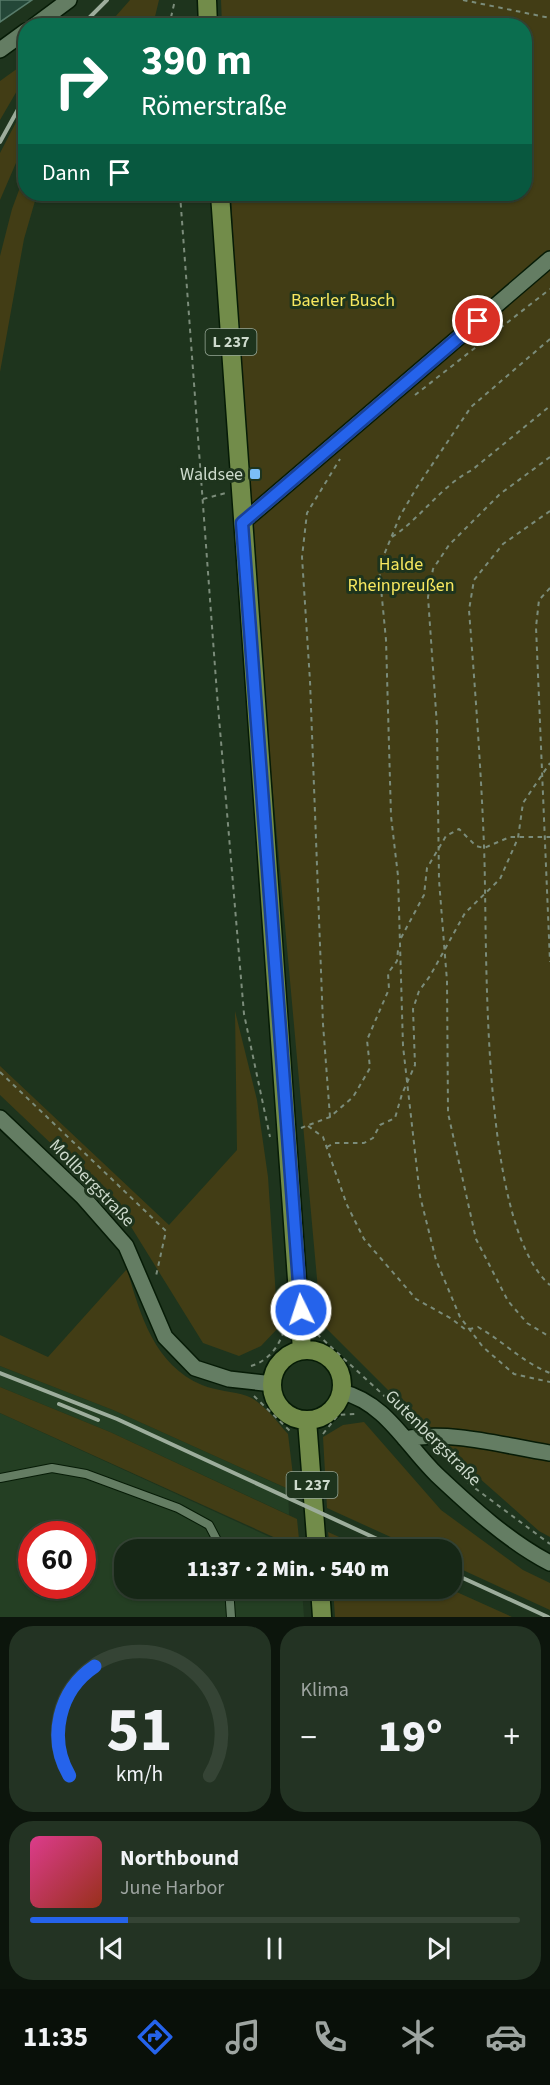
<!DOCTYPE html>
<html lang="de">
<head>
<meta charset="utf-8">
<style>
  :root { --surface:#162716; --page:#233323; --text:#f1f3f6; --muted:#9ea5a1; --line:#354435; --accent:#2563eb }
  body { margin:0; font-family:"Source Sans 3",sans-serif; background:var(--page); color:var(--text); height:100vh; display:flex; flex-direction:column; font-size:22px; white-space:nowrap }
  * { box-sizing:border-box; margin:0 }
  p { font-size:20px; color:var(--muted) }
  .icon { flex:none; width:33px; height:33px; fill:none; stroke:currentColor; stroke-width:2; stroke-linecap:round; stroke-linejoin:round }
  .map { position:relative; height:1617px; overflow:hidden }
  .sheet { display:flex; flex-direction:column; gap:9px; padding:9px; background:#0c150c; flex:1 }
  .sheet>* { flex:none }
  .hud { position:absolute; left:18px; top:18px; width:514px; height:183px; border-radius:24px; box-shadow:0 2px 4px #0004,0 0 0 2px var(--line); background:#0b6e4f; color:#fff; overflow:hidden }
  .speed { position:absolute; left:18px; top:1521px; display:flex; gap:12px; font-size:30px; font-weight:700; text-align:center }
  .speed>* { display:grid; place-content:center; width:78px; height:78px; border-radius:50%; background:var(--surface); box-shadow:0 2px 4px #0004,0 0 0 2px var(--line); line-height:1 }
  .speed .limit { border:9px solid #d22; background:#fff; color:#111 }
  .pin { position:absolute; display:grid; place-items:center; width:51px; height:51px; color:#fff; margin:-26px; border:3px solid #fff; border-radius:50%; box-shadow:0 2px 6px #0007 }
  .me { position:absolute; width:66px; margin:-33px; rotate:356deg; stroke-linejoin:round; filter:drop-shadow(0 0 4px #0008) }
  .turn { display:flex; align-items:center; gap:21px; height:126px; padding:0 24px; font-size:27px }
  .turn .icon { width:78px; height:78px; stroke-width:2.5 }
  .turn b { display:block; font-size:42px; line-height:51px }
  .then { display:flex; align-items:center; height:57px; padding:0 24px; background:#0003; gap:12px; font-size:22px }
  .big { font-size:45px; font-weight:800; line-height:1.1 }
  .sheet .widget { flex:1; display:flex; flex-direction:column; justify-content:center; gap:9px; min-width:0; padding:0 21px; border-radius:24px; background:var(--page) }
  .sheet .dial { align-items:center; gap:0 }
  .dial svg { height:156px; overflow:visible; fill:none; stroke:var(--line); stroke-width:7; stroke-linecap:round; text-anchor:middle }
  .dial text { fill:var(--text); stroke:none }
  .song { display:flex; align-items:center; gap:18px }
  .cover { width:72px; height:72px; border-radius:9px; background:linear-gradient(135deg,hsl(330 70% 55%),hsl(10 70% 35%)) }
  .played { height:6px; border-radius:3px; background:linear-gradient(90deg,var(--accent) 20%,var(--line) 20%) }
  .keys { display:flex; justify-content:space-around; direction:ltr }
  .heat { display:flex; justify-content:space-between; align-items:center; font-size:33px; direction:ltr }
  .sheet .tiles { flex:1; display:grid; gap:9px; grid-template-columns:1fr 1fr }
  .widget:last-child { grid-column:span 2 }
  .trip { position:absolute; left:114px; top:1539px; width:348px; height:60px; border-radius:24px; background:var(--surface); box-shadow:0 2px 4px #0004,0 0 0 2px var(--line); font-weight:800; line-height:60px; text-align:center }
  .menu { display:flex; height:96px; justify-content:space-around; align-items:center; background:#091009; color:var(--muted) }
  .menu .icon { width:42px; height:42px }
  .menu .current { color:var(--accent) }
  .menu b { font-size:27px; color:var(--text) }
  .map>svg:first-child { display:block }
</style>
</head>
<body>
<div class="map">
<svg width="550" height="1617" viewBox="0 0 550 1617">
  <rect width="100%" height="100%" fill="#1e341d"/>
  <path fill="#243f23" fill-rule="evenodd" d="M0 1366 113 1410 288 1489 289 1515 110 1432 0 1387Z
    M0 1413 296 1549 124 1550V1588L302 1589 304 1617H0ZM32 1534H82V1586H32Z"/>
  <path fill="#423d15" d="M130 0H159L153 25H108Z
    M221 0H550V1537L539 1531 452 1454 321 1323 247 506 231 194H525V26L222 25Z
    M25 63V77L0 120V81Z
    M25 105V142L0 200V153Z
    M25 174 26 194H37L24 239 0 372V256L12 209Z
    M235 1011 257 1100 268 1177 278 1328 261 1346 239 1356 203 1343 120 1209 0 1095V1066L169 1225 237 1150Z
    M127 1269C140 1314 154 1365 202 1385 216 1391 233 1391 247 1396 263 1402 277 1422 288 1434L295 1492 113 1410 0 1366V1335L48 1357Z
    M0 1387 110 1432 297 1519 300 1549 0 1413Z
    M364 1422 441 1510 523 1570 550 1583V1610L452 1565V1550L417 1549 327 1508 323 1437 343 1425Z
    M328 1532 366 1549H330Z
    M333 1589H450L512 1617H335Z"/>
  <path fill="#244738" stroke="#587c6b" stroke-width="1.5" d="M0 0H32L0 22Z"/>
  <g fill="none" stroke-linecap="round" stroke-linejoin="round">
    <defs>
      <path id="lane" d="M0 1478 52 1468 86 1474 178 1508 209 1525 222 1550
        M229 1588 231 1617"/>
      <path id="street" d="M34 26 69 0
        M0 50 26 31
        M242 523 550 259
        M0 1118 83 1197 126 1246 165 1337 195 1368 229 1379 273 1384
        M342 1392C386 1403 406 1445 437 1475 470 1506 509 1542 550 1563
        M405 1439C452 1430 504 1446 550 1453"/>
      <path id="primary" d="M207 0 208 26
        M220 194 302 1350
        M272 1385a35 35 0 1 1 70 0a35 35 0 1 1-70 0Z
        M307 1420 317 1550
        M320 1588 322 1617"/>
    </defs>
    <use href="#lane" stroke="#061b06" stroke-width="10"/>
    <use href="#street" stroke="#061b06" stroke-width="18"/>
    <use href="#primary" stroke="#061b06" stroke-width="21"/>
    <path stroke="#7b8c7a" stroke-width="2" stroke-dasharray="4.5 4.5" stroke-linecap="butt" d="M463 0 550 18
      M169 26 175 0
      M180 194 217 694 244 1014 270 1137
      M550 339 471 407 417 487 400 516 379 567 386 640 391 816 398 876 403 1046 420 1196 436 1260 460 1317 483 1347 514 1374 550 1382
      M415 395 550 289
      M550 457 500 494 449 545 433 569 428 597 437 726 439 880 447 981 448 1113 476 1239 508 1301 527 1323 550 1337
      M203 499 226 493
      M550 511 503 544 474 580 469 610C475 688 481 767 484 846 488 942 478 1223 550 1285
      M392 537C421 518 441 486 472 470L550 406
      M550 588 539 600 536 627 550 962
      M401 938 424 895 427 868 446 836 459 829 476 846 484 848 510 837H550
      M0 1072 166 1231 156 1276
      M330 1117 323 1024 310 681 302 557 307 513 340 459
      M308 1126 323 1137 347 1205 364 1239 416 1299 452 1319 466 1330 478 1327C503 1341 522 1362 550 1373
      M301 1128 330 1117 353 1097 359 1087 370 1068 367 1040 389 989 388 973 397 961 398 950
      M327 1147 334 1143H364L373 1138 380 1125 395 1118 402 1094 415 1065 413 1009 419 991 430 976 465 913 500 879 518 838 523 803 550 763
      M317 1334 392 1403
      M251 1366C268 1361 279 1347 284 1330
      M254 1396 292 1433
      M323 1434 338 1415 355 1414
      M468 1483 550 1544"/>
    <use href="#lane" stroke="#647d63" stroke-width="8"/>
    <use href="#street" stroke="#647d63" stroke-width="15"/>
    <use href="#primary" stroke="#728c4a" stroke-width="18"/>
    <path stroke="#9dad9c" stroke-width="4" d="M81 26 107 0
      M0 142 26 95
      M0 1373 117 1419 401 1550
      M59 1404 98 1420
      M452 1573 548 1617"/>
  </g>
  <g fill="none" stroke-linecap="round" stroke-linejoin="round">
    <defs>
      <path id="route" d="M301 1310 242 523 478 321"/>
    </defs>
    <use href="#route" stroke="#184099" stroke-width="15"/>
    <use href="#route" stroke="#2563eb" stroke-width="10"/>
  </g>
  <rect fill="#7bbef8" stroke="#1e341d" stroke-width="2" x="249" y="468" width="12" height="12" rx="3"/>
  <g text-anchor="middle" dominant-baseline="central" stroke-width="6" stroke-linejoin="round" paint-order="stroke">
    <g fill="#1e341d" stroke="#98a898" stroke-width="1.5">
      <rect x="205.5" y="329" width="51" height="26" rx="4.5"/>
      <rect x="286.5" y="1472" width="51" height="26" rx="4.5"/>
    </g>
    <g font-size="16" font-weight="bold" fill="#cddacc">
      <text x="231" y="342">L 237</text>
      <text x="312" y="1485">L 237</text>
    </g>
    <g font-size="18" fill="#f8e85f" stroke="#1e341d">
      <text x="343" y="300">Baerler Busch</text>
      <text x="401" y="564">Halde<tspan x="401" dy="21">Rheinpreußen</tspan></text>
    </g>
    <g font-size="18" fill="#cddacc" stroke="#1e341d" text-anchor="end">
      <text x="243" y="474">Waldsee</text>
    </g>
    <g font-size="18" fill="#cddacc" stroke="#1e341d">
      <text transform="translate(92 1183) rotate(46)">Mollbergstraße</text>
      <text transform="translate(433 1438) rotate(45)">Gutenbergstraße</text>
    </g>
  </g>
</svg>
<div class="speed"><div class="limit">60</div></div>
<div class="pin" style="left:478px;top:321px;background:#d93025"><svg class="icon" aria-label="arrive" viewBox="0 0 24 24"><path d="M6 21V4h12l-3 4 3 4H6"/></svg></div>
<svg class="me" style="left:301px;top:1310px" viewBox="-20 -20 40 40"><circle r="17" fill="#2563eb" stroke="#fff" stroke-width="3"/><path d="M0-11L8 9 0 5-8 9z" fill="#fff"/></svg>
<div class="trip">11:37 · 2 Min. · 540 m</div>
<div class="hud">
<div class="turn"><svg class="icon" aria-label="right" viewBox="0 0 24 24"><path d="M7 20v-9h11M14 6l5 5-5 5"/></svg><div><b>390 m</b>Römerstraße</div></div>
<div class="then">Dann<svg class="icon" aria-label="arrive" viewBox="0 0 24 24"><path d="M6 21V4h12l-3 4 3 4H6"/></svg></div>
</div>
</div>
<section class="sheet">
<div class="tiles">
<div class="widget dial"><svg viewBox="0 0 100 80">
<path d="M14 69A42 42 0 1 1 86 69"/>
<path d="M14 69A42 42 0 0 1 27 13" stroke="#2563eb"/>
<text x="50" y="56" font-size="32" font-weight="700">51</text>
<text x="50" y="72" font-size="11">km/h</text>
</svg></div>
<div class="widget"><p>Klima</p>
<div class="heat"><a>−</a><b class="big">19°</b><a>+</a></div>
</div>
<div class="widget">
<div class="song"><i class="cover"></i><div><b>Northbound</b><p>June Harbor</p></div></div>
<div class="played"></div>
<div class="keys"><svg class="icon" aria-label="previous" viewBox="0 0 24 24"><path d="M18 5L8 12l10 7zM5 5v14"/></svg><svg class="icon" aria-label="pause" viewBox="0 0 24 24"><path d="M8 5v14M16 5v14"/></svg><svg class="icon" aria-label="next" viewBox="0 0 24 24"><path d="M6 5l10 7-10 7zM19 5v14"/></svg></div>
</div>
</div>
</section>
<nav class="menu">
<b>11:35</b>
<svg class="icon current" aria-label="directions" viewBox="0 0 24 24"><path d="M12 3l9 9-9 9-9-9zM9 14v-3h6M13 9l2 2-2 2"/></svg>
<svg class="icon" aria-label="music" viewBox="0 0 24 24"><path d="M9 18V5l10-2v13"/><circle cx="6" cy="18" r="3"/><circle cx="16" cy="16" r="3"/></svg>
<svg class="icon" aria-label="phone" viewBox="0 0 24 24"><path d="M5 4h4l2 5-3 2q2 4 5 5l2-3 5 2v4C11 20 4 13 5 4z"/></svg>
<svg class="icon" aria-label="climate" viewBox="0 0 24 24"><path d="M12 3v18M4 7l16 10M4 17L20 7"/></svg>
<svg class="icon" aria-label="car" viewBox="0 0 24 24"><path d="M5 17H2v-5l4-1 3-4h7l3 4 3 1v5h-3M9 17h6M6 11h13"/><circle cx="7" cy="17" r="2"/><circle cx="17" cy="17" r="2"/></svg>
</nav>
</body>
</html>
